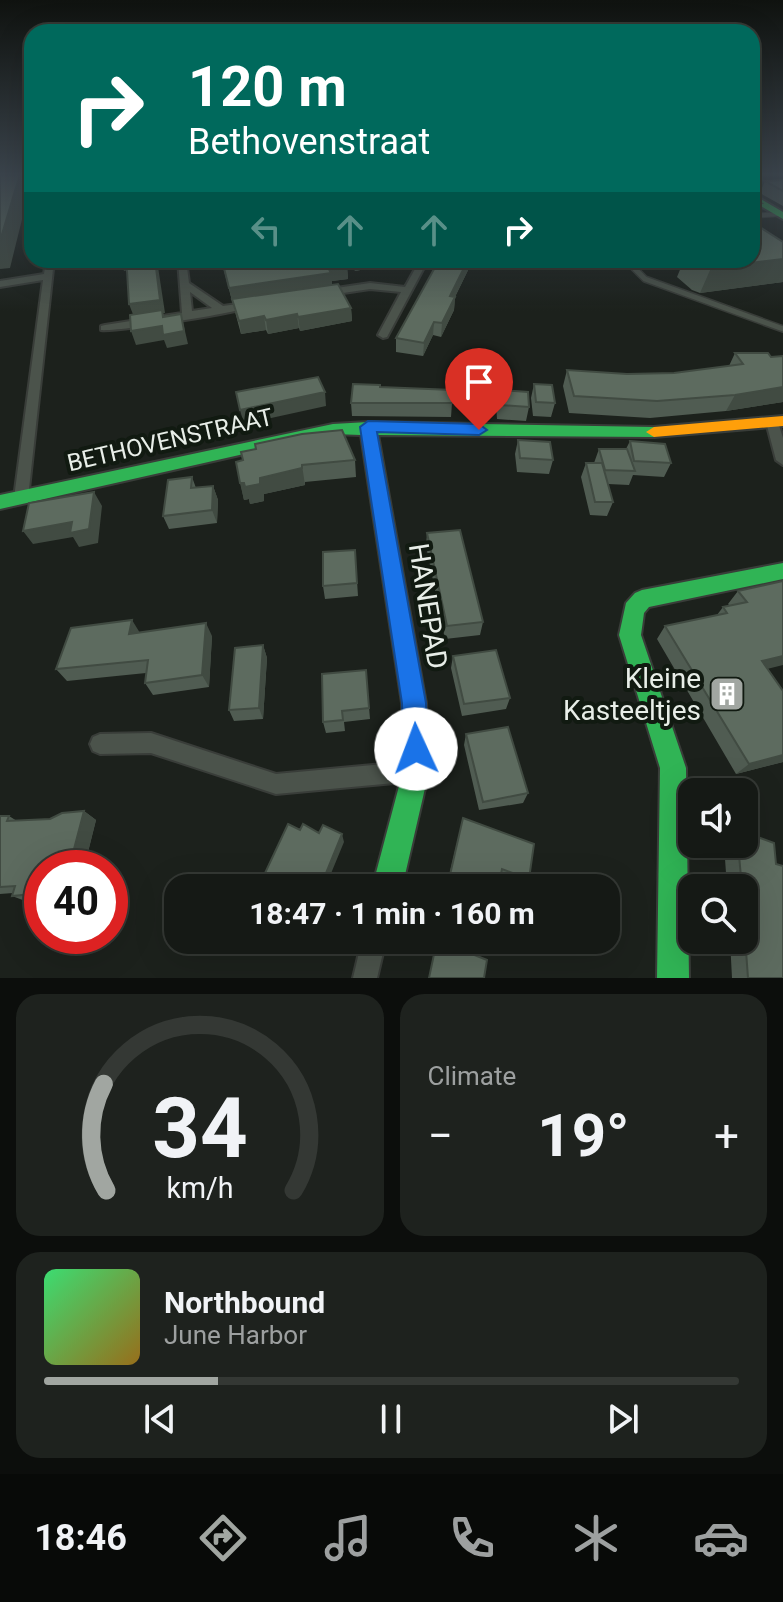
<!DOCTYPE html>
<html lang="en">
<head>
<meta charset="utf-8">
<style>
  :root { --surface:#151915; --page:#1e221e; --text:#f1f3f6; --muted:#9da0a0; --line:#343834; --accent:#a1a6a1 }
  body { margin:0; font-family:Roboto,sans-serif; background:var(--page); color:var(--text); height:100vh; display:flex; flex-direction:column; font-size:30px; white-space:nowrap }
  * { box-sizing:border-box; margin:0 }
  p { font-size:26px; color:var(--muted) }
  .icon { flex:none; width:44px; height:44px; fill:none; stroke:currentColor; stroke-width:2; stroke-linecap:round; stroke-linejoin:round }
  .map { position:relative; height:978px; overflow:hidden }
  .side { display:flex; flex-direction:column; gap:16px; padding:16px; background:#0c0e0c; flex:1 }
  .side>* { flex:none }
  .guide { position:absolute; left:24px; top:24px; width:736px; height:244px; border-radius:24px; box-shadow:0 8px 32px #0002,0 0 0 2px var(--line); background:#00695c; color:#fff; overflow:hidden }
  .controls { position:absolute; left:678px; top:778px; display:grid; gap:16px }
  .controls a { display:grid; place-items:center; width:80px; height:80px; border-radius:16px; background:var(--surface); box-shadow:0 8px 32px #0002,0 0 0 2px var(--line); font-size:40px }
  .speed { position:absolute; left:24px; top:850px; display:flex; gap:16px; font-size:40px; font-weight:700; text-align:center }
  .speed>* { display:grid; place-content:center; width:104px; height:104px; border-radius:50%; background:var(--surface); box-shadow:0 8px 32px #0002,0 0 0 2px var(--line); line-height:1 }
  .speed .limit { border:12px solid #d22; background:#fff; color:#111 }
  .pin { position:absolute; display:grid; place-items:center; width:68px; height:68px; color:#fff; margin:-82px -34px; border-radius:50% 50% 50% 0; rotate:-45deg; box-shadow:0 0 8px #0007 }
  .pin .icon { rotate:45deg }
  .me { position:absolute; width:88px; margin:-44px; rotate:358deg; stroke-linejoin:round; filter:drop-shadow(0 0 6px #0008) }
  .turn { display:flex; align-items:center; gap:28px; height:168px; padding:0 32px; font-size:36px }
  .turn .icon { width:104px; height:104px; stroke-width:2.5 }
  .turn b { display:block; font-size:56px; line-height:68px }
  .lanes { display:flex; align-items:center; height:76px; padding:0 32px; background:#0003; justify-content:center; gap:40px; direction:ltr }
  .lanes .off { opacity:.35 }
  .big { font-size:60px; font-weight:700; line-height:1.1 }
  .side .widget { flex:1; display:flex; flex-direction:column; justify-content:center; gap:12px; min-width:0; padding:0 28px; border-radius:24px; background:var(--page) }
  .side .dial { align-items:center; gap:0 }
  .dial svg { height:208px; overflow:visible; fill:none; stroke:var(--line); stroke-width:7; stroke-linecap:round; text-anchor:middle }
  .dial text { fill:var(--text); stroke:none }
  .song { display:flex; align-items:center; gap:24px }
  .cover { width:96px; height:96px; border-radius:12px; background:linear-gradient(135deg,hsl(140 70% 55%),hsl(40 70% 35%)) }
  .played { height:8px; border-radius:4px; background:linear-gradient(90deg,var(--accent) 25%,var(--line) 25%) }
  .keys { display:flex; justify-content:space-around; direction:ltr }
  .heat { display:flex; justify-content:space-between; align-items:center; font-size:44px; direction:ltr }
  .side .tiles { flex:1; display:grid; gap:16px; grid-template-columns:1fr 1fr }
  .widget:last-child { grid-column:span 2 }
  .trip { position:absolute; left:164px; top:874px; width:456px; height:80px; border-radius:24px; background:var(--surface); box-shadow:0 8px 32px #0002,0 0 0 2px var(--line); font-weight:700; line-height:80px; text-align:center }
  .menu { display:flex; height:128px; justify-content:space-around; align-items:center; background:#080a08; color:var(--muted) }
  .menu .icon { width:56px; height:56px }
  .menu .on { color:var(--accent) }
  .menu b { font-size:36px; color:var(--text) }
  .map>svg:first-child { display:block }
</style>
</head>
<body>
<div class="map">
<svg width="783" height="978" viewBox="0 0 783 978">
  <rect width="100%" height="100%" fill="#1c211c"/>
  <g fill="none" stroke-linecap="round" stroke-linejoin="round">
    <defs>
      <path id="lane-far1" d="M752 216 779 214
        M626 260 632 266"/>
      <path id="lane" d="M630 264 645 279 783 329"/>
      <path id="street" d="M46 260H54L28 498 26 502H16L14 498 43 280 0 287V281L44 274Z
        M178 260H186L189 283 223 306 251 302 256 305C245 312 117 332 101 330V326L105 325 182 313ZM190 292 212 308 192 311Z
        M420 260H428L387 337 383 338 378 335 401 292 370 289 323 296 318 293 323 290 370 283 405 287Z
        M772 418 778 422 783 438V465L776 460 766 422Z
        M151 733 276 774 416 761 423 764 426 771 423 778 416 781 276 794 151 753 100 754 93 751 90 744 93 737 100 734Z
        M362 940H386L377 978H353Z"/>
      <path id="fast" d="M752 194 783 212V219L752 201Z
        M368 422 654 427 662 432 654 437 378 435 426 703 429 771 402 888H372L403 771 402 703 361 435 333 434 0 509V495L333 424Z
        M783 563V579L649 607 644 613 641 635 686 768 689 978H657L660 768 619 635 626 603 635 593 642 590Z"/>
      <path id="slow" d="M783 416V426L654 437 646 432 654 427Z"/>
    </defs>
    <use href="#lane-far1" stroke="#393d39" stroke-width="6"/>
    <use href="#lane" stroke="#393d39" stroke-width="8"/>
    <use href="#street" stroke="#393d39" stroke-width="4"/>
    <use href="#fast" stroke="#393d39" stroke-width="4"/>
    <use href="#slow" stroke="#393d39" stroke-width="4"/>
    <use href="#lane-far1" stroke="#4b534b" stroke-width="4"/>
    <use href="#lane" stroke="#4b534b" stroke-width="5"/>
    <use href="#street" fill="#4b534b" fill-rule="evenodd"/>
    <use href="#fast" fill="#30b455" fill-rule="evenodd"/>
    <use href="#slow" fill="#ff9f0a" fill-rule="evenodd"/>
  </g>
  <path fill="#505c52" d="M783 180V206L760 193 765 181Z
    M752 222 783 242V282L700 293 692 290 677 277 684 260H752Z
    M221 260H277V262L283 264 347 266 348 279 332 281V285L351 308 352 321 300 331 299 328 268 334 266 330 241 334Z
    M349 260H371V268L355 271Z
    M439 260H473L455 297 454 310 441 337 433 335 423 356 396 352V338Z
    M735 353 771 357 783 356V402L726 411 650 418 569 413 563 386 567 370 627 374 674 373 729 366Z
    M534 384 555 403 551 417 533 416 531 398Z
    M380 387 452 403 451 417 352 416 351 403Z
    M499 390 529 407 526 421 497 419 496 404Z
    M518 440 553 460 549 474 517 472 515 454Z
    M630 441 671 463 664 477 633 475 629 485 608 484 613 502 607 516 590 515 581 477 586 463H594L599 449H626Z
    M355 460 356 477 305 482V485L264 494V501L250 504 249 499 244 500 236 462Z
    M192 477 196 488 213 486 218 500 217 523 169 529 163 516Z
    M427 533 483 622 480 635 445 639 426 546Z
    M355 550 358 596 325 599 323 586Z
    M783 581 768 669 783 691V762L736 774 657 639 665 626 717 615 723 607 730 606 728 604 738 591Z
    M140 632 212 636 209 687 153 695 145 683 146 673 67 681 56 669Z
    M263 645 267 658 263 719 234 721 229 710Z
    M453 656 510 698 506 709 462 716 451 668Z
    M366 670 370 719 344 722 345 731 326 733 323 722Z
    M466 734 528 793 523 803 479 810 464 745Z
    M84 811 96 820 84 868H42V900L28 902 12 896 13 893 0 894V816H9L17 821 50 819Z
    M463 818 529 879 524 886 500 877 498 888H446Z
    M724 844H744L776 864 783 978H732L730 940H744V888H727Z"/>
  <path fill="#414b42" d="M20 174H32V179L10 268 0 269V241Z
    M761 203 752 223V204Z
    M783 259V282L700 293 711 268Z
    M121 260H124L128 270 124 271Z
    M155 260H157L165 313H163L166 323 163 317H134L129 304Z
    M354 260H371V268L355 271Z
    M468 260H473L449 309 450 296Z
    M347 266 348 279 332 281V286L232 301 229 288Z
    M455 297 454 310 441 337 442 323Z
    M351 308 352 321 300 331 298 317Z
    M181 314 188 344 167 348 164 340 136 345 131 331Z
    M297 314 299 328 268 334 266 320Z
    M264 316 266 330 241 334 239 321Z
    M434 322 433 335 423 356 424 343Z
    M783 387V402L726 411 735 395Z
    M325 392 326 406 244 424 240 410Z
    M302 465 305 485 264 494V501L250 504 249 499 244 500 240 483Z
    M213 486 218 500 217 523 212 510Z
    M94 492 102 506 98 543 79 547 73 537 33 544 23 531Z
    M132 620 140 633 129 634Z
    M206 623 212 636 209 687 202 675Z
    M263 645 267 658 263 719 259 708Z
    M783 656V665L751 673 762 661Z
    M783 755V762L736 774 749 764Z
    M84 811 96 820 84 868H69Z
    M342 834 344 842 325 888H320Z"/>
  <path fill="#5d6b5f" stroke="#414b42" stroke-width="2" d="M0 174H20L0 241Z
    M783 180V191L765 181Z
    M752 198 761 203 752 204Z
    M752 222 783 242V259L711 268 702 265 695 260H752Z
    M124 260H155L160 300 129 304 127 271Z
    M222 260H277V262L283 264 307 260H324L331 273 229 288Z
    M325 260H344L347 266 330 269Z
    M439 260H468L450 296 455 297 442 323 434 322 424 343 396 338Z
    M338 284 351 308 298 317 297 314 266 320 264 316 239 321 232 299Z
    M162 310 163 317 181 314 184 331 163 335 162 326 131 331 130 315Z
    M735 353H768L771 357 783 356V387L735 395 657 401 574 396 567 370 627 374 674 373 743 364Z
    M318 377 325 392 240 410 236 392Z
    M353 384 380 385V387L453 390 452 403H351Z
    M534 384 552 385 555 403 536 402Z
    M499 390 528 392 529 407 500 405Z
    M342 430 355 460 302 465V468L260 478V484L245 487 244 483H240L236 462 243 460 241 452 256 449 255 444 302 434Z
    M518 440 550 442 553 460 520 458Z
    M630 441 665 444 671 463 634 461Z
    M599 449H627L635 471 605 470Z
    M586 463H602L613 502H595Z
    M192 477 191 488 213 486 212 510 163 516 168 480Z
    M94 492 89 529 70 533 72 522 23 531 29 503Z
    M460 530 483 622 447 626 427 533Z
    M355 550 357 583 323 586V552Z
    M783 581V656L762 661 783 691V755L749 764 665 626 727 613 723 607 747 602 738 591Z
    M132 620 129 634 206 623 202 675 145 683 148 660 56 669 71 628Z
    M263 645 259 708 229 710 235 648Z
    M496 650 510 698 464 704 453 656Z
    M366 670 369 708 342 711 343 720 323 722 322 674Z
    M508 727 528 793 483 802 466 734Z
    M84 811 69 868H42V893L12 896 15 886 0 887V816H9L7 821 50 819 62 813Z
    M463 818 534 844 529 879 502 869 498 888H447Z
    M288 824 300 830 303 824 319 833 323 825 342 834 320 888H258Z
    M744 832 774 843 776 864 783 866V978H748L744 923V888H742L738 844H744Z
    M437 940 487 960 484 978H429Z"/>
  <linearGradient id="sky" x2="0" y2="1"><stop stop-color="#0f120f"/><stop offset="0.56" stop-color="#3a434b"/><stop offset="1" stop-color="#3a434b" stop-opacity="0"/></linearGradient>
  <rect width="783" height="311" fill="url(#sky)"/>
  <path fill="#1a73e8" stroke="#114b97" stroke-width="2" d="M368 421 479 424 487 430 479 435 377 432 426 703 428 749 425 758 416 761 407 758 403 749 402 703 360 427Z"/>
  <defs>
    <symbol id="building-square" viewBox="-11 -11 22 22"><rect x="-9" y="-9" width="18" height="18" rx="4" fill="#a1a6a1" stroke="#111a11"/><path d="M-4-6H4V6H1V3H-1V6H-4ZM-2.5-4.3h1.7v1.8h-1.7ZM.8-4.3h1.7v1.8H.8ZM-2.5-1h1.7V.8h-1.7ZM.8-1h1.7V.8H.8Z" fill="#fff"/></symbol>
  </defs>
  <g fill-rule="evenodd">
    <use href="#building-square" x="707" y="674" width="40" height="40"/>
  </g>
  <g text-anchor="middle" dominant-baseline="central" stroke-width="8" stroke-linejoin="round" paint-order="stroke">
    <g font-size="24" fill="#e8eee8" stroke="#111a11">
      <text transform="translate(170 440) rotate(-13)">BETHOVENSTRAAT</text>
    </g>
    <g font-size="28" fill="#e8eee8" stroke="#111a11">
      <text transform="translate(428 606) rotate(81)">HANEPAD</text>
    </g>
    <g font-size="28" fill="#e8eee8" stroke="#111a11" text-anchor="end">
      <text x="701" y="678">Kleine<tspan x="701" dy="32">Kasteeltjes</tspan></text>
    </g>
  </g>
</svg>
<div class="controls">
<a><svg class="icon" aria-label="sound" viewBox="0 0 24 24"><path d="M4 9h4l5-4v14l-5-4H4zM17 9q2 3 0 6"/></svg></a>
<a><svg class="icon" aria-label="search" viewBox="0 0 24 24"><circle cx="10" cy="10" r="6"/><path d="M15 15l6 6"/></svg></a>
</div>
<div class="speed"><div class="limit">40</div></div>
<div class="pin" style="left:479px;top:430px;background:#d93025"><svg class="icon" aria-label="arrive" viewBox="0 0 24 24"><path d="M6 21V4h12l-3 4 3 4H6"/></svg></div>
<svg class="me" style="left:416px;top:749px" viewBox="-20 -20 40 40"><circle r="19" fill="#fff"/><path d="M0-13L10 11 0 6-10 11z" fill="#1a73e8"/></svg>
<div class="trip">18:47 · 1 min · 160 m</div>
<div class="guide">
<div class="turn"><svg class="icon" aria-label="right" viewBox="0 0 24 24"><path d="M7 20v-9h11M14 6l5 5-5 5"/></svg><div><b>120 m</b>Bethovenstraat</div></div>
<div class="lanes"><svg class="icon off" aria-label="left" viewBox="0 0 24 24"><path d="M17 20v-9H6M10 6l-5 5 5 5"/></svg><svg class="icon off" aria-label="ahead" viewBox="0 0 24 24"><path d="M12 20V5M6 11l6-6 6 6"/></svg><svg class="icon off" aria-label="ahead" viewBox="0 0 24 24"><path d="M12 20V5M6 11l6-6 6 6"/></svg><svg class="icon" aria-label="right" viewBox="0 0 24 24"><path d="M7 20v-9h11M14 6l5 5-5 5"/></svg></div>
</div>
</div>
<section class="side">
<div class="tiles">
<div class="widget dial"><svg viewBox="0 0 100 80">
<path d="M14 69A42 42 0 1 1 86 69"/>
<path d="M14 69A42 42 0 0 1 13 28" stroke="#a1a6a1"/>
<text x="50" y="56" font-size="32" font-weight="700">34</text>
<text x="50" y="72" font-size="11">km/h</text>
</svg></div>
<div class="widget"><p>Climate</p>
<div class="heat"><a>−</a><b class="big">19°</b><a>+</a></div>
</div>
<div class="widget">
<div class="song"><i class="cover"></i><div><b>Northbound</b><p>June Harbor</p></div></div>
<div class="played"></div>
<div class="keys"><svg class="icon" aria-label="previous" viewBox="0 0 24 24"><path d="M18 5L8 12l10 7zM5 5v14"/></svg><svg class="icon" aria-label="pause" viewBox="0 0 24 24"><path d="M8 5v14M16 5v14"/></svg><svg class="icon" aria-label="next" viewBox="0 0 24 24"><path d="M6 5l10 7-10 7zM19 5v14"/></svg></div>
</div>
</div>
</section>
<nav class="menu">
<b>18:46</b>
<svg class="icon on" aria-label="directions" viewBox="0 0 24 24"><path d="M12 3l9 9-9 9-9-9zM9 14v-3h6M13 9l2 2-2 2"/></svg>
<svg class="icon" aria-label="music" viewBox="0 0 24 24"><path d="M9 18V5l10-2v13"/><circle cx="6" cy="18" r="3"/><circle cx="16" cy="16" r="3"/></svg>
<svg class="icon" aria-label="phone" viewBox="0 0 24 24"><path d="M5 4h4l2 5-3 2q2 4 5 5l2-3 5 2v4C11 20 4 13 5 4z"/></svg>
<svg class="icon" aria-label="climate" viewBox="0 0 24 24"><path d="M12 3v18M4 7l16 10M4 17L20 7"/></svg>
<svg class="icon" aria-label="car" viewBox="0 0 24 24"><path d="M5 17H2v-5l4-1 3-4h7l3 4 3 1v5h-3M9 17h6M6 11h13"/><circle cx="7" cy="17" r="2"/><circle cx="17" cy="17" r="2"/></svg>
</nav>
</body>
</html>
